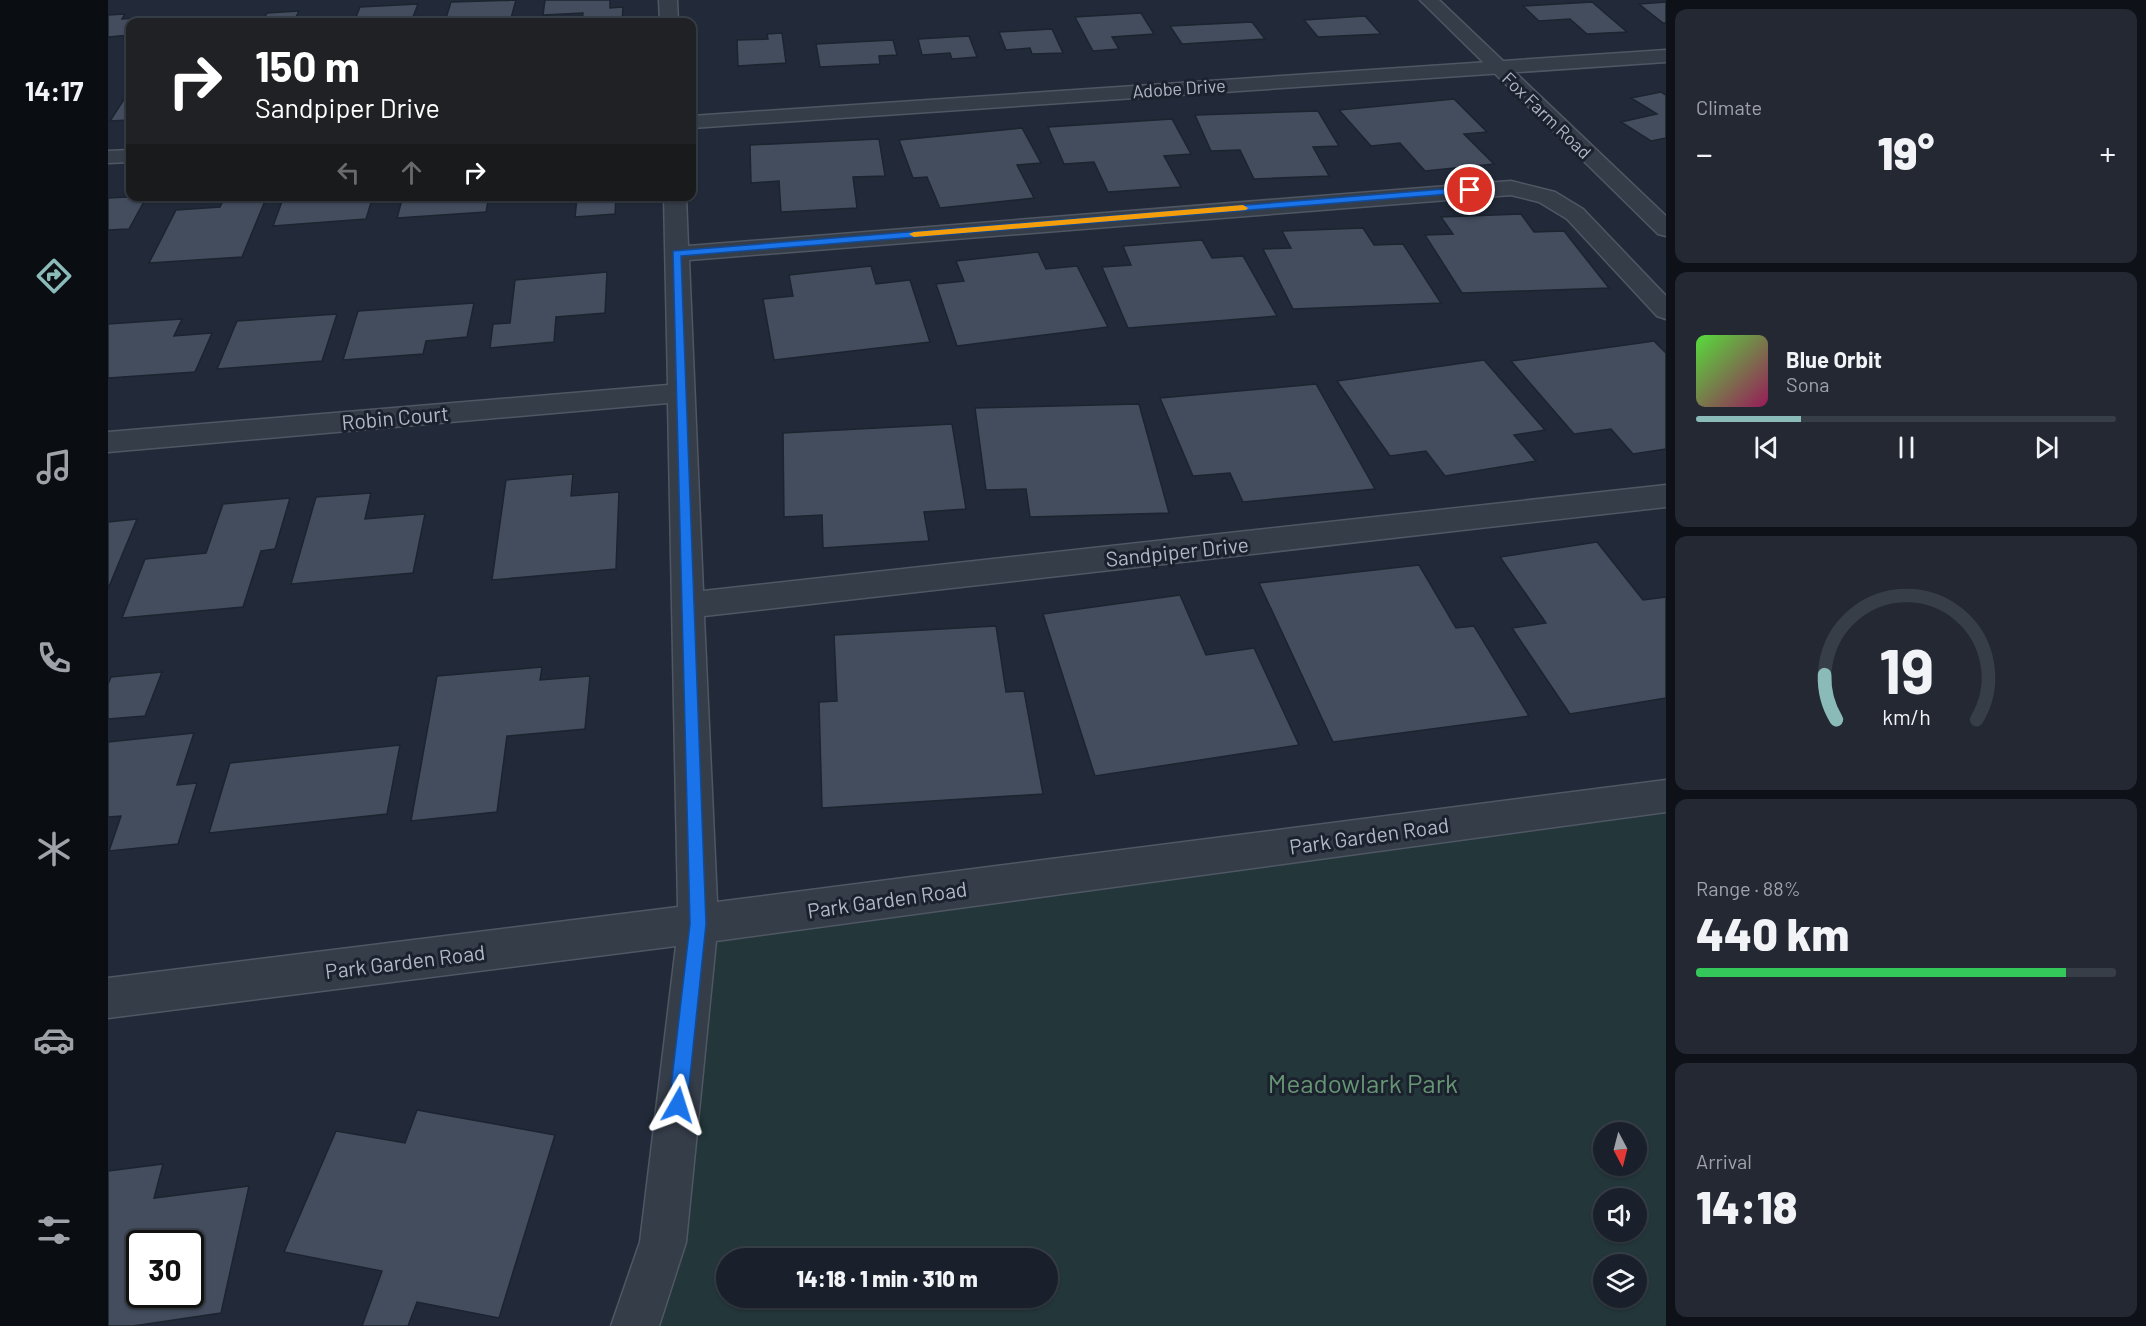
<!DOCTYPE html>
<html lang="en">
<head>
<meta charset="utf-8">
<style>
  :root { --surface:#1a202b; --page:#232833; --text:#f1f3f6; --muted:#9fa3a9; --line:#383e47; --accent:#8bbbb9 }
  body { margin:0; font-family:Barlow,sans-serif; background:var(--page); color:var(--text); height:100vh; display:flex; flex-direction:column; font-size:22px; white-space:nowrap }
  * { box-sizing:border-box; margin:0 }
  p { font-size:20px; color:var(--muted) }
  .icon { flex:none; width:33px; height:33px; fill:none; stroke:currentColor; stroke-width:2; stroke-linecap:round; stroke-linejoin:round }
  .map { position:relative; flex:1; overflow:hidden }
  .details { display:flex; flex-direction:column; gap:9px; padding:9px; background:#0e1218; width:480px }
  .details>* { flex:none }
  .top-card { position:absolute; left:18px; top:18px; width:570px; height:183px; border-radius:12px; box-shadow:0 2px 4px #0004,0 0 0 2px var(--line); background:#202124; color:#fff; overflow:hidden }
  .needle { width:39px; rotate:173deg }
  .fabs { position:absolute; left:1485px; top:1122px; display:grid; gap:12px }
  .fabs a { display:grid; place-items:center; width:54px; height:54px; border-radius:50%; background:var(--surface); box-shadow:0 2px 4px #0004,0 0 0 2px var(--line); font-size:30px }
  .speed { position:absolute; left:18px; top:1230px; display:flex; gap:12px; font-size:30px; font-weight:700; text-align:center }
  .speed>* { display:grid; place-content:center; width:78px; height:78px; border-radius:50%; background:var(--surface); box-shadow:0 2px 4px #0004,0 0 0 2px var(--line); line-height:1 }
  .speed .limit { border:3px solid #111; border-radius:9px; background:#fff; color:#111 }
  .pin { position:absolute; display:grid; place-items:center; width:51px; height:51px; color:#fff; margin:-26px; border:3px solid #fff; border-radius:50%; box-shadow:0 2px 6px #0007 }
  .me { position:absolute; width:66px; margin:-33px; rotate:6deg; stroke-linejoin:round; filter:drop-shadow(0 0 4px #0008) }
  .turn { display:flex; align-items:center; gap:21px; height:126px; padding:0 30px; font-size:27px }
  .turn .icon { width:78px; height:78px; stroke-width:2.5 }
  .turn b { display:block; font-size:42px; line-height:51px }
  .lanes { display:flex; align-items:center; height:57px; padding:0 30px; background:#0003; justify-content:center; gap:30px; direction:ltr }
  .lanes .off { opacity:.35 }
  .big { font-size:45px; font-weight:800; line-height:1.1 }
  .details .tile { flex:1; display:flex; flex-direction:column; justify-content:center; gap:9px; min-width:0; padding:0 21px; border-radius:12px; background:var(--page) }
  .details .dial { align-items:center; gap:0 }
  .dial svg { height:156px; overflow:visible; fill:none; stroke:var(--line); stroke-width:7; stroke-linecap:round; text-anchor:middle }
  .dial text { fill:var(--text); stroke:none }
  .song { display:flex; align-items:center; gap:18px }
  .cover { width:72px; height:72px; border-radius:9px; background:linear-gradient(135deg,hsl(110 70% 55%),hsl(330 70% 35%)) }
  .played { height:6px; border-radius:3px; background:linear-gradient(90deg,var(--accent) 25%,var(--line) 25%) }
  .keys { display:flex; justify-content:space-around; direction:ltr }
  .heat { display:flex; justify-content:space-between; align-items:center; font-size:33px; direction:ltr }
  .charge { height:9px; border-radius:4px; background:linear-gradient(90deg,#34c759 88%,var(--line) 0) }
  .trip { position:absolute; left:608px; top:1248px; width:342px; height:60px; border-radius:30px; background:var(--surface); box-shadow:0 2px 4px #0004,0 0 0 2px var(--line); font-weight:800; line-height:60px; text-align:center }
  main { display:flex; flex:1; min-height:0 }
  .dock { display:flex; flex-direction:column; width:108px; justify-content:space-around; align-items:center; background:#0a0d11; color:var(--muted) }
  .dock .icon { width:42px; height:42px }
  .dock .selected { color:var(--accent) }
  .dock b { font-size:27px; color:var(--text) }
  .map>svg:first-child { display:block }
</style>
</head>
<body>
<main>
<nav class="dock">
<b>14:17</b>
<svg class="icon selected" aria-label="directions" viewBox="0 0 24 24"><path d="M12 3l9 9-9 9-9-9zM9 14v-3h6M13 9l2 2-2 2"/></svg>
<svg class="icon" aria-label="music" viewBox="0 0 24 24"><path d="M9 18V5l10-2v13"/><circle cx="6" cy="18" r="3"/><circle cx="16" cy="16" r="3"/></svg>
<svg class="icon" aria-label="phone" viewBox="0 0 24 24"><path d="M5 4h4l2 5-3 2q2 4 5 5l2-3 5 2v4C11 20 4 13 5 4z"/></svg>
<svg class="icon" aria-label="climate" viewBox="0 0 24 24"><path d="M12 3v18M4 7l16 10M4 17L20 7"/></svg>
<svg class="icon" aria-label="car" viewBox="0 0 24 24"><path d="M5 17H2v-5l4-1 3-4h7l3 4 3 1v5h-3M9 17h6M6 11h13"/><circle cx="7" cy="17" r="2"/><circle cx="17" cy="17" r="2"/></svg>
<svg class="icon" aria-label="filters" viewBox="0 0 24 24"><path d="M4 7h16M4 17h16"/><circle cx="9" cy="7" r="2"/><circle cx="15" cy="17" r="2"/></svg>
</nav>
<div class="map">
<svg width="1558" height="1326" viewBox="0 0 1558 1326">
  <rect width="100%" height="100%" fill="#222a39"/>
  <path fill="#23363a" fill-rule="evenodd" d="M1558 796V1326H527L590 924ZM1496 1132H1528V1166H1496ZM1496 1198H1528V1232H1496ZM618 1258H939V1298H618ZM1496 1264H1528V1298H1496Z"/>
  <path fill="#434d5e" stroke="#1c2430" stroke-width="1.5" fill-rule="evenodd" d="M408 0 402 22H361L363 17 338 18 343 2Z
    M437 0H502V8L515 7 514 22H474L475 13 435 15Z
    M1484 2 1519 32 1479 34 1462 19 1431 21 1415 6Z
    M1558 2V23H1555L1531 4Z
    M310 4 303 22H246L252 7Z
    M191 11 187 19 221 17 218 22H154L159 13Z
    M1033 13 1046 34 1004 37 1011 49 985 51 967 17Z
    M17 14 14 19 49 17 45 22H22V35L0 37V15Z
    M1257 16 1273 34 1210 37 1196 20Z
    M1144 22 1157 39 1074 44 1062 26Z
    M944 29 955 53 924 54 922 48 898 50 891 32Z
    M674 33 678 63 630 66 629 40 660 39 659 34Z
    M861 36 869 57 844 59 842 53 814 55 810 39Z
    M785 40 789 55 771 56 772 64 712 67 708 44Z
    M22 90V120L2 121Z
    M1553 92 1558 95V138L1543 141 1513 122 1549 114 1523 98Z
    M1346 99 1379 132 1356 134 1386 164 1317 171 1292 143 1263 146 1231 110Z
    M1210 111 1231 146 1205 147 1221 176 1146 179 1132 150 1103 151 1087 115Z
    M1064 119 1083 154 1056 156 1073 187 1000 192 986 162 956 164 940 127Z
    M914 128 933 163 909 165 926 198 832 208 819 177 805 178 791 140Z
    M771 139 777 176 745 177 749 208 673 212 671 181 643 183 642 145Z
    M39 196 21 229 0 230V198Z
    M117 196H159L134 257 41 263 68 210 112 207Z
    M176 196H265L258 219 165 226Z
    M295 196H381L378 212 289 218Z
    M418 196H508L507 214 467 217 469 198 417 202Z
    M1413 214 1426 232 1456 231 1501 288 1354 293 1317 235 1345 234 1333 217Z
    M1255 228 1266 245 1295 244 1333 303 1185 309 1155 249 1183 248 1174 231Z
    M1094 240 1104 258 1135 256 1169 316 1020 328 994 267 1023 265 1015 246Z
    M930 252 938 269 969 266 1000 327 849 346 828 284 856 281 848 261Z
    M763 266 768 284 802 280 822 342 666 360 655 299 685 296 681 275Z
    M499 272 497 313 448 317 446 342 382 348 385 324 402 323 407 280Z
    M366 303 359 337 318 341 315 354 235 360 250 311Z
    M229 314 214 361 109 369 129 321Z
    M74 319 66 336 104 333 87 372 0 378V324Z
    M1546 341 1558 353V449L1525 454 1503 429 1466 434 1403 361Z
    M1376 360 1437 430 1406 435 1428 461 1337 476 1318 451 1282 456 1229 381Z
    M1208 384 1267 489 1135 502 1122 473 1085 476 1052 398Z
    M1031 404 1061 513 922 517 918 489 878 490 867 408Z
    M844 424 858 509 816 512 821 541 715 548 714 515 676 517 675 433Z
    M465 474 463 496 511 492 508 569 384 580 398 480Z
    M263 493 257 519 317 514 305 573 183 584 208 497Z
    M182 498 167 549 153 551 135 607 14 618 37 559 98 553 115 504Z
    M29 519 0 589V522Z
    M1489 542 1535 600 1558 597V698L1462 714 1404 628 1438 623 1392 557Z
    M1311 565 1348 628 1366 626 1421 716 1225 742 1151 583Z
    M1072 595 1098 655 1146 648 1191 745 987 776 935 614Z
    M888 626 898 692 916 691 935 794 714 808 711 702 729 701 726 635Z
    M434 667 432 680 482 676 477 729 399 736 389 812 303 821 329 676Z
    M54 672 37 716 0 719V684L3 677Z
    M86 733 69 785 89 783 70 844 1 851 13 816 0 817V742Z
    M292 745 279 814 101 833 122 763Z
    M309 1110 447 1135 391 1318 309 1302 300 1326H254L274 1271 176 1252 228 1131 297 1143Z
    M55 1164 46 1198 141 1186 113 1313 25 1326H0V1171ZM32 1244H82V1294H32Z"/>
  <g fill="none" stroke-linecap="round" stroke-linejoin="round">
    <defs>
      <path id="minor" d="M551 0H569L570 22H552Z
        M1558 50V62L584 128V116Z
        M22 150V162L0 163V151Z
        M1403 181 1447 192 1475 209 1558 296V319L1549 316 1459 219 1431 202 1403 195 581 260 595 591 1558 485V507L596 616 609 902 1558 780V812L608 941 578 1242 551 1326H503L532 1242 568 946 0 1018V978L570 907 560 403 0 452V432L560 385 556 196H578L580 246Z"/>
      <path id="tertiary" d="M1312 0H1331L1558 216V236L1550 234Z"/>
    </defs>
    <use href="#minor" stroke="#505764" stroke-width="3"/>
    <use href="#tertiary" stroke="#505764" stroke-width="3"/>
    <use href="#minor" fill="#353d49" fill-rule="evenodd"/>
    <use href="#tertiary" fill="#353d49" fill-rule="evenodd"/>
  </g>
  <path fill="#1a73e8" stroke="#114b97" stroke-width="1.5" d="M1362 187 1366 188V192L573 256 598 924 579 1105 577 1112 570 1114 564 1112 561 1105 582 924 565 251Z"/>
  <path fill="#f59e0b" d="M1135 205 1140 208 1138 210 806 237 801 234 806 232Z"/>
  <g text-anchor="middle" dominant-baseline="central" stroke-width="6" stroke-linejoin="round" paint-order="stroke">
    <g font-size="18" fill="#b0b7c6" stroke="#1b222e">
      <text transform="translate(1071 88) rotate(-4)">Adobe Drive</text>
      <text transform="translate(1439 115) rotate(44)">Fox Farm Road</text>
    </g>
    <g font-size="21" fill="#b0b7c6" stroke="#1b222e">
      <text transform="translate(287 417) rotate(-5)">Robin Court</text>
      <text transform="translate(1069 551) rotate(-6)">Sandpiper Drive</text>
      <text transform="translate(1261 835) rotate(-8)">Park Garden Road</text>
      <text transform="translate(779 899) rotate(-8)">Park Garden Road</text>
      <text transform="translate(297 961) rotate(-7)">Park Garden Road</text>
    </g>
    <g font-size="26" fill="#679674" stroke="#1b222e">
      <text x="1255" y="1082">Meadowlark Park</text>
    </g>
  </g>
</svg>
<div class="fabs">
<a><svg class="needle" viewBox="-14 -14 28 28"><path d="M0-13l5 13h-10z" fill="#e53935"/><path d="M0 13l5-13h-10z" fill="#9fa3a9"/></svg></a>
<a><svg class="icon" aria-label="sound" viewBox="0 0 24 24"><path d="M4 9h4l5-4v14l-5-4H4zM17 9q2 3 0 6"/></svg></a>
<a><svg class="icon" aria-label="layers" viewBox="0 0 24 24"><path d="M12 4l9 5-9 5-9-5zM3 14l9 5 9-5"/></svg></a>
</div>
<div class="speed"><div class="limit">30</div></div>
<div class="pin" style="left:1362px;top:190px;background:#d93025"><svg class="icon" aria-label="arrive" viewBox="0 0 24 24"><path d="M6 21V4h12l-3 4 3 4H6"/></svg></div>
<svg class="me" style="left:570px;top:1105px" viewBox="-20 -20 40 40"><path d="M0-17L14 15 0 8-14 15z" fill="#1a73e8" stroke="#fff" stroke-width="4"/></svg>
<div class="trip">14:18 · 1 min · 310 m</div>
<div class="top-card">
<div class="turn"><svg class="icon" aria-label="right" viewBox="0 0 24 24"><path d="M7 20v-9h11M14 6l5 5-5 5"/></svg><div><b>150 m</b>Sandpiper Drive</div></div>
<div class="lanes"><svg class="icon off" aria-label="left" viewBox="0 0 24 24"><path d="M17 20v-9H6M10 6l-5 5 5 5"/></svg><svg class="icon off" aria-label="ahead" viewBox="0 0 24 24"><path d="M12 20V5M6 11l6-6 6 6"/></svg><svg class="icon" aria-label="right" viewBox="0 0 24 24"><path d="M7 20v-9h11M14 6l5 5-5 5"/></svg></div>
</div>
</div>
<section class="details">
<div class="tile"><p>Climate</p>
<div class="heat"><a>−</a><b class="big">19°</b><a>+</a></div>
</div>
<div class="tile">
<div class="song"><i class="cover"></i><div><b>Blue Orbit</b><p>Sona</p></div></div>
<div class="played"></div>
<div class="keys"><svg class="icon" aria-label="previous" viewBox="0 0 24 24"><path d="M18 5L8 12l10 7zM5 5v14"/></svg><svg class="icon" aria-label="pause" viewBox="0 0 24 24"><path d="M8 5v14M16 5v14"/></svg><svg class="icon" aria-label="next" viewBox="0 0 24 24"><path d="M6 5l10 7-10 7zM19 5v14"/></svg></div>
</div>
<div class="tile dial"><svg viewBox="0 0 100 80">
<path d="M14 69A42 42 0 1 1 86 69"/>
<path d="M14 69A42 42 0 0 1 8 46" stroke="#8bbbb9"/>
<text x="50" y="56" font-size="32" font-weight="700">19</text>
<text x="50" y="72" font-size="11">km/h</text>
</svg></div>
<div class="tile"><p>Range · 88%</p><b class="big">440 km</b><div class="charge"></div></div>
<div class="tile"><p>Arrival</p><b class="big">14:18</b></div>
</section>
</main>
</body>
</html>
